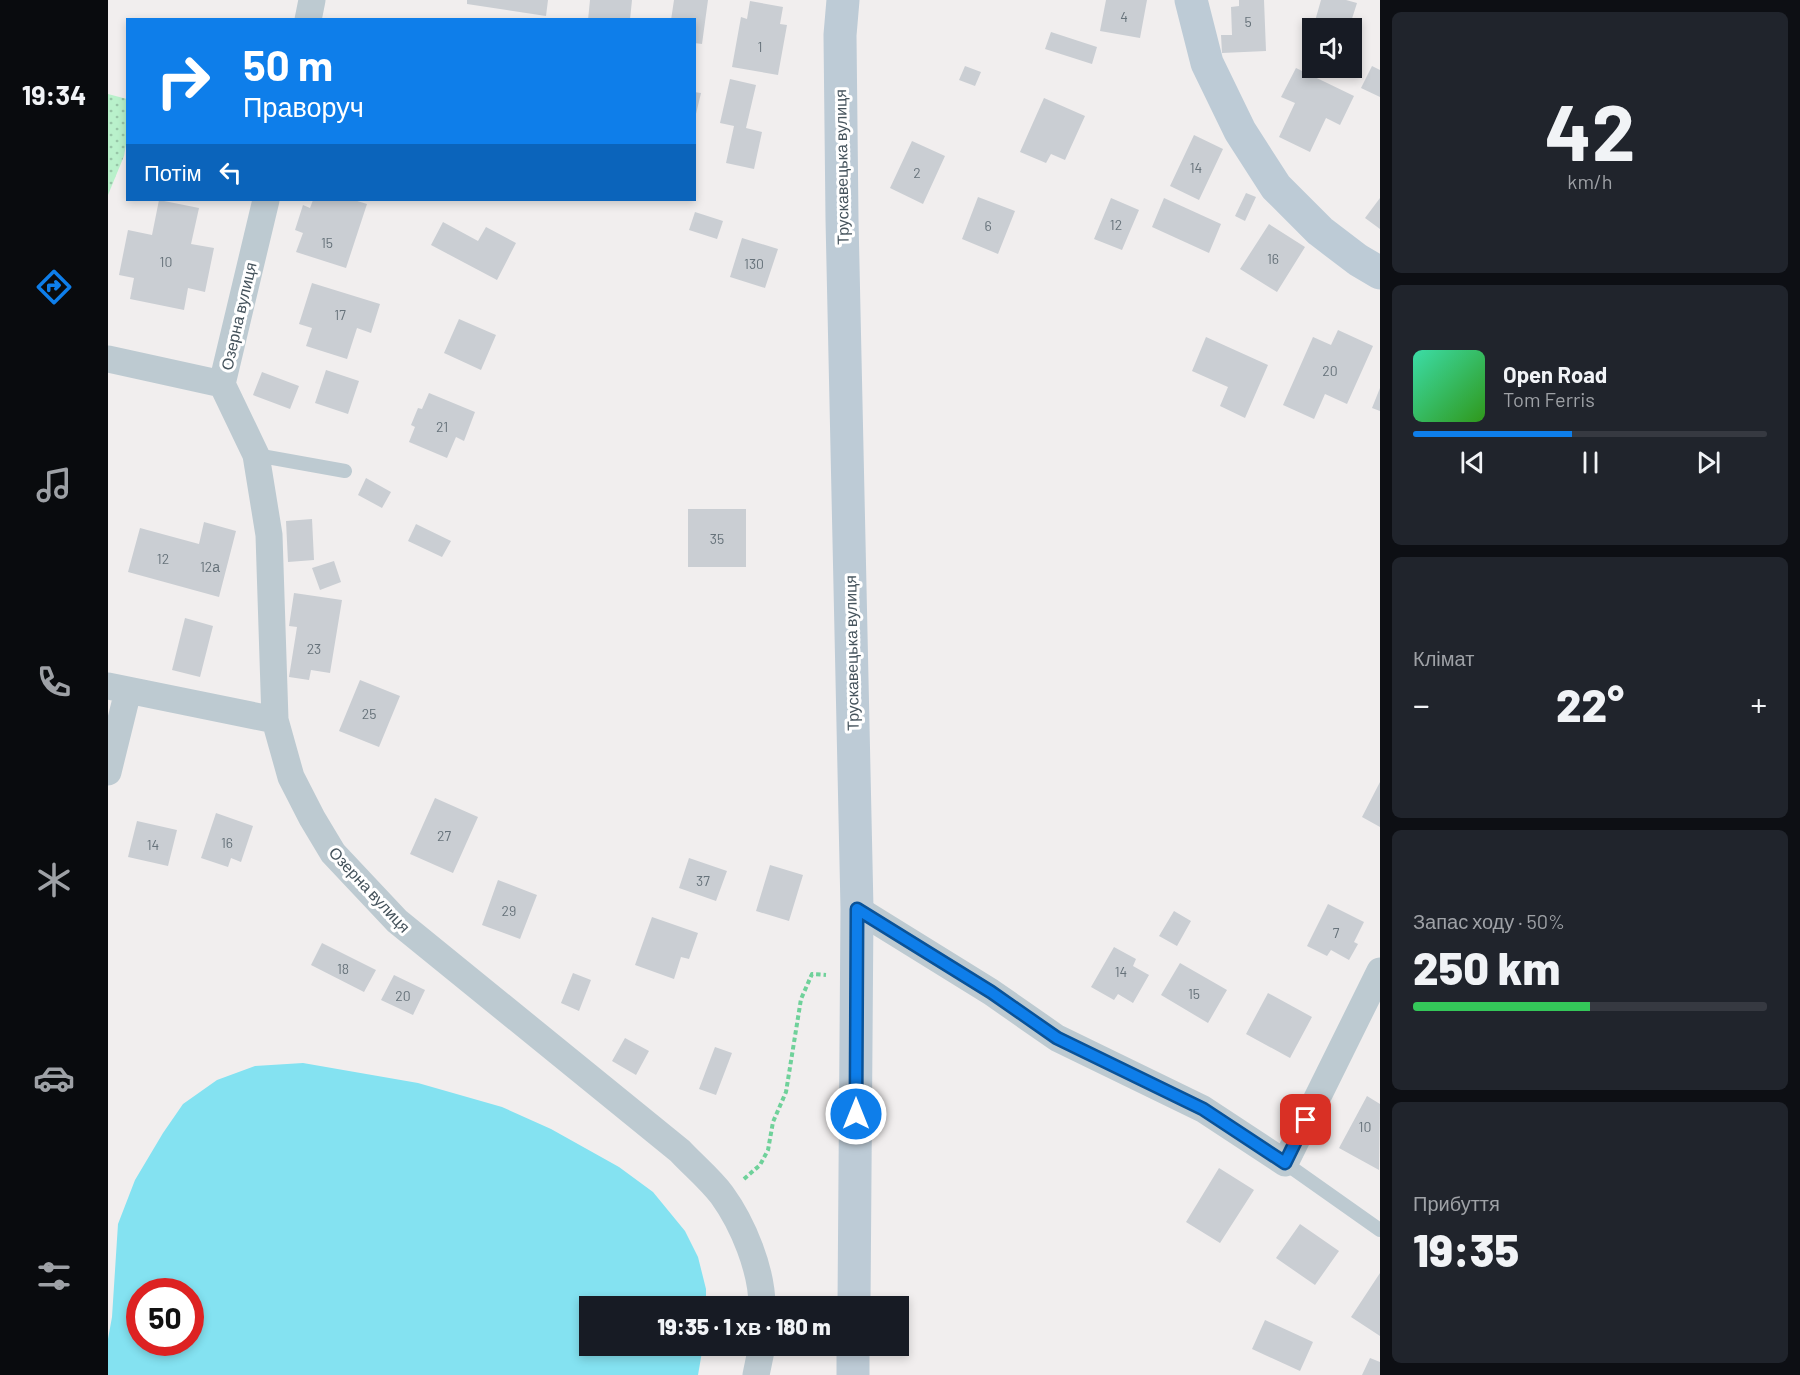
<!DOCTYPE html>
<html lang="uk">
<head>
<meta charset="utf-8">
<style>
  :root { --surface:#171b24; --page:#20242c; --text:#f1f3f6; --muted:#9ea1a6; --line:#363941; --accent:#0e7eea }
  body { margin:0; font-family:Barlow,sans-serif; background:var(--page); color:var(--text); height:100vh; display:flex; flex-direction:column; font-size:22px; white-space:nowrap }
  * { box-sizing:border-box; margin:0 }
  p { font-size:20px; color:var(--muted) }
  .icon { flex:none; width:33px; height:33px; fill:none; stroke:currentColor; stroke-width:2; stroke-linecap:round; stroke-linejoin:round }
  .map { position:relative; flex:1; overflow:hidden }
  .panel { display:flex; flex-direction:column; gap:12px; padding:12px; background:#0d0f14; width:420px }
  .panel>* { flex:none }
  .top-card { position:absolute; left:18px; top:18px; width:570px; height:183px; border-radius:0px; box-shadow:0 3px 9px #0003; background:#0e7eea; color:#fff; overflow:hidden }
  .fabs { position:absolute; left:1194px; top:18px; display:grid; gap:12px }
  .fabs a { display:grid; place-items:center; width:60px; height:60px; border-radius:0px; background:var(--surface); box-shadow:0 3px 9px #0003; font-size:30px }
  .speed { position:absolute; left:18px; top:1278px; display:flex; gap:12px; font-size:30px; font-weight:700; text-align:center }
  .speed>* { display:grid; place-content:center; width:78px; height:78px; border-radius:50%; background:var(--surface); box-shadow:0 3px 9px #0003; line-height:1 }
  .speed .limit { border:9px solid #d22; background:#fff; color:#111 }
  .pin { position:absolute; display:grid; place-items:center; width:51px; height:51px; color:#fff; margin:-26px; border-radius:12px; box-shadow:0 3px 9px #0006 }
  .me { position:absolute; width:66px; margin:-33px; rotate:0deg; stroke-linejoin:round; filter:drop-shadow(0 0 4px #0008) }
  .turn { display:flex; align-items:center; gap:21px; height:126px; padding:0 18px; font-size:27px }
  .turn .icon { width:78px; height:78px; stroke-width:2.5 }
  .turn b { display:block; font-size:42px; line-height:51px }
  .then { display:flex; align-items:center; height:57px; padding:0 18px; background:#0003; gap:12px; font-size:22px }
  .big { font-size:45px; font-weight:800; line-height:1.1 }
  .panel .widget { flex:1; display:flex; flex-direction:column; justify-content:center; gap:9px; min-width:0; padding:0 21px; border-radius:9px; background:var(--page) }
  .panel .dial { align-items:center; gap:0 }
  .dial b { font-size:78px; line-height:1 }
  .song { display:flex; align-items:center; gap:18px }
  .cover { width:72px; height:72px; border-radius:9px; background:linear-gradient(135deg,hsl(160 70% 55%),hsl(110 70% 35%)) }
  .played { height:6px; border-radius:3px; background:linear-gradient(90deg,var(--accent) 45%,var(--line) 45%) }
  .keys { display:flex; justify-content:space-around; direction:ltr }
  .heat { display:flex; justify-content:space-between; align-items:center; font-size:33px; direction:ltr }
  .charge { height:9px; border-radius:4px; background:linear-gradient(90deg,#34c759 50%,var(--line) 0) }
  .trip { position:absolute; left:471px; top:1296px; width:330px; height:60px; border-radius:0px; background:var(--surface); box-shadow:0 3px 9px #0003; font-weight:800; line-height:60px; text-align:center }
  main { display:flex; flex:1; min-height:0 }
  .dock { display:flex; flex-direction:column; width:108px; justify-content:space-around; align-items:center; background:#090b0e; color:var(--muted) }
  .dock .icon { width:42px; height:42px }
  .dock .selected { color:var(--accent) }
  .dock b { font-size:27px; color:var(--text) }
  .map>svg:first-child { display:block }
</style>
</head>
<body>
<main>
<nav class="dock">
<b>19:34</b>
<svg class="icon selected" aria-label="directions" viewBox="0 0 24 24"><path d="M12 3l9 9-9 9-9-9zM9 14v-3h6M13 9l2 2-2 2"/></svg>
<svg class="icon" aria-label="music" viewBox="0 0 24 24"><path d="M9 18V5l10-2v13"/><circle cx="6" cy="18" r="3"/><circle cx="16" cy="16" r="3"/></svg>
<svg class="icon" aria-label="phone" viewBox="0 0 24 24"><path d="M5 4h4l2 5-3 2q2 4 5 5l2-3 5 2v4C11 20 4 13 5 4z"/></svg>
<svg class="icon" aria-label="climate" viewBox="0 0 24 24"><path d="M12 3v18M4 7l16 10M4 17L20 7"/></svg>
<svg class="icon" aria-label="car" viewBox="0 0 24 24"><path d="M5 17H2v-5l4-1 3-4h7l3 4 3 1v5h-3M9 17h6M6 11h13"/><circle cx="7" cy="17" r="2"/><circle cx="17" cy="17" r="2"/></svg>
<svg class="icon" aria-label="filters" viewBox="0 0 24 24"><path d="M4 7h16M4 17h16"/><circle cx="9" cy="7" r="2"/><circle cx="15" cy="17" r="2"/></svg>
</nav>
<div class="map">
<svg width="1272" height="1375" viewBox="0 0 1272 1375">
  <defs>
    <pattern id="garden-dots" width="8" height="8" patternUnits="userSpaceOnUse" patternTransform="scale(1.5)"><rect width="8" height="8" fill="#b9f1cb"/><path d="M2 2h.1M6 6h.1" fill="none" stroke="#98c6a8" stroke-width="1.8" stroke-linecap="round"/></pattern>
  </defs>
  <rect width="100%" height="100%" fill="#f1eeee"/>
  <path fill="url(#garden-dots)" d="M0 94 19 99V139L16 156 0 195Z"/>
  <path fill="#84e2f1" fill-rule="evenodd" d="M195 1063 310 1083 394 1107 443 1129 511 1167 545 1192 577 1231 590 1257 598 1289V1306H482V1346H595L590 1375H0V1339L4 1317 10 1224 27 1180 55 1133 75 1104 109 1080 147 1066ZM32 1292H82V1342H32Z"/>
  <path fill="#caced3" d="M359 0H440L438 16 359 4Z
    M482 0H524L522 20H480Z
    M566 0H600L594 44 586 43V20H563Z
    M998 0H1039L1032 38 992 31Z
    M1131 0H1156L1158 51 1114 53 1113 35H1124L1123 7 1131 6Z
    M1213 0H1238L1249 3 1241 28H1205Z
    M642 1 675 7 672 24 679 25 670 75 624 67 633 17 639 19Z
    M943 32 989 47 984 64 937 49Z
    M857 66 873 72 867 86 851 80Z
    M1264 66 1272 70V97L1253 88Z
    M1188 68 1246 96 1232 125 1218 118 1202 152 1171 137 1187 103 1173 97Z
    M622 79 648 85 638 128 654 132 646 169 618 163 626 126 612 123Z
    M586 92 593 93 587 118H586Z
    M936 98 977 116 957 160 943 154 938 163 912 152Z
    M1086 135 1115 149 1091 200 1062 186Z
    M804 141 837 156 815 204 782 188Z
    M1138 193 1148 197 1137 221 1127 216Z
    M870 197 907 211 890 254 854 239Z
    M1003 198 1031 210 1014 250 986 239Z
    M1056 198 1113 224 1101 253 1044 227Z
    M1272 198V229L1257 218Z
    M51 200 91 208 83 244 106 248 97 292 80 288 76 310 22 299 26 278 11 275 20 230 44 235Z
    M205 200H246L259 204 238 268 188 252 195 233 187 230 195 205 202 208Z
    M587 212 615 221 609 239 581 230Z
    M335 222 370 241 378 227 408 243 389 280 323 245Z
    M1161 224 1197 247 1169 292 1132 269Z
    M634 238 670 249 657 288 622 277Z
    M204 283 272 304 263 333 249 328 239 359 198 346 204 328 191 324Z
    M351 319 388 335 373 370 336 353Z
    M1230 330 1265 346 1239 404 1217 394 1206 419 1175 405 1205 337 1223 345Z
    M1098 337 1160 365 1137 418 1112 406 1120 387 1084 371Z
    M218 370 251 381 240 414 207 403Z
    M154 372 191 386 182 409 145 395Z
    M1272 388V411L1264 408Z
    M321 393 367 412 356 441 348 437 339 458 301 442 307 427 303 425 310 408 314 409Z
    M258 478 283 492 274 508 250 495Z
    M580 509H638V567H580Z
    M204 519 206 560 180 562 178 521Z
    M96 522 128 531 111 597 20 572 32 528 91 544Z
    M308 524 343 541 334 557 300 541Z
    M226 561 233 582 212 590 204 568Z
    M186 593 234 600 222 673 203 670 201 680 181 677 189 627 181 626Z
    M77 618 105 626 92 677 64 670Z
    M252 680 292 696 271 747 231 731Z
    M1272 782V827L1254 817Z
    M327 798 370 817 345 873 302 854Z
    M108 813 145 826 133 862 123 858 120 867 93 858Z
    M29 821 69 830 60 866 20 857Z
    M581 858 619 871 608 901 571 888Z
    M662 865 695 875 681 921 648 911Z
    M390 880 429 895 412 939 374 925Z
    M1220 904 1256 922 1246 942 1250 944 1241 960 1223 950 1219 956 1199 946Z
    M1066 911 1083 921 1069 946 1051 936Z
    M544 917 590 933 581 959 573 957 566 979 527 965Z
    M214 943 268 970 256 992 203 965Z
    M1006 947 1028 959 1025 966 1041 975 1025 1003 1010 994 1006 1000 983 987Z
    M1072 963 1119 990 1100 1023 1053 995Z
    M465 973 483 980 471 1011 453 1003Z
    M286 975 317 990 305 1015 273 1000Z
    M1160 993 1204 1017 1182 1058 1138 1034Z
    M517 1038 541 1051 528 1075 504 1061Z
    M607 1047 624 1053 608 1095 591 1089Z
    M1259 1096 1272 1104 1271 1170 1231 1148Z
    M1111 1168 1146 1190 1112 1243 1078 1222Z
    M1192 1224 1231 1251 1207 1285 1168 1258Z
    M1272 1273V1336L1243 1317Z
    M1157 1320 1205 1342 1192 1371 1144 1349Z
    M1262 1358 1272 1362V1375H1254Z"/>
  <g fill="none" stroke-linecap="round" stroke-linejoin="round">
    <path stroke="#6fd19a" stroke-width="4" stroke-dasharray="4.5 3" stroke-linecap="butt" d="M636 1179 652 1165 660 1150 665 1122 678 1092 693 999 704 974 718 975"/>
    <path stroke="#bdcad1" stroke-width="14" d="M148 455 237 471
      M1177 1163 1272 1230"/>
    <path stroke="#bdcad1" stroke-width="27" d="M200 20 204 0
      M158 200 114 384 148 455 161 535 167 720 183 777 204 818 225 853 289 921 572 1151C585 1165 602 1179 614 1195 635 1224 654 1270 654 1306
      M0 359 114 384
      M0 686 167 720
      M0 772 20 691
      M749 909 883 992 949 1038 1095 1109 1177 1163 1272 971
      M648 1375 654 1346"/>
    <path stroke="#bdcbd6" stroke-width="33" d="M735 0 732 35 734 219 749 909 746 1306
      M1083 0 1099 63 1132 131 1168 187 1212 231 1250 260 1272 273
      M745 1375V1346"/>
  </g>
  <g fill="none" stroke-linecap="round" stroke-linejoin="round">
    <defs>
      <path id="route" d="M748 1114 749 909 883 992 949 1038 1095 1109 1177 1163 1198 1120"/>
    </defs>
    <use href="#route" stroke="#095298" stroke-width="15"/>
    <use href="#route" stroke="#0e7eea" stroke-width="10"/>
  </g>
  <g text-anchor="middle" dominant-baseline="central" stroke-width="6" stroke-linejoin="round" paint-order="stroke">
    <g font-size="14" fill="#66727a">
      <text x="1016" y="16">4</text>
      <text x="1140" y="21">5</text>
      <text x="652" y="46">1</text>
      <text x="1088" y="167">14</text>
      <text x="809" y="172">2</text>
      <text x="1008" y="224">12</text>
      <text x="880" y="225">6</text>
      <text x="219" y="242">15</text>
      <text x="1165" y="258">16</text>
      <text x="58" y="261">10</text>
      <text x="646" y="263">130</text>
      <text x="232" y="314">17</text>
      <text x="1222" y="370">20</text>
      <text x="334" y="426">21</text>
      <text x="609" y="538">35</text>
      <text x="55" y="558">12</text>
      <text x="102" y="566">12а</text>
      <text x="206" y="648">23</text>
      <text x="261" y="713">25</text>
      <text x="336" y="835">27</text>
      <text x="119" y="842">16</text>
      <text x="45" y="844">14</text>
      <text x="595" y="880">37</text>
      <text x="401" y="910">29</text>
      <text x="1228" y="932">7</text>
      <text x="235" y="968">18</text>
      <text x="1013" y="971">14</text>
      <text x="1086" y="993">15</text>
      <text x="295" y="995">20</text>
      <text x="1257" y="1126">10</text>
    </g>
    <g font-size="16" fill="#45535c" stroke="#fff">
      <text transform="translate(733 167) rotate(-91)">Трускавецька вулиця</text>
      <text transform="translate(130 316) rotate(-77)">Озерна вулиця</text>
      <text transform="translate(743 653) rotate(-91)">Трускавецька вулиця</text>
      <text transform="translate(262 889) rotate(47)">Озерна вулиця</text>
    </g>
  </g>
</svg>
<div class="fabs">
<a><svg class="icon" aria-label="sound" viewBox="0 0 24 24"><path d="M4 9h4l5-4v14l-5-4H4zM17 9q2 3 0 6"/></svg></a>
</div>
<div class="speed"><div class="limit">50</div></div>
<div class="pin" style="left:1198px;top:1120px;background:#d93025"><svg class="icon" aria-label="arrive" viewBox="0 0 24 24"><path d="M6 21V4h12l-3 4 3 4H6"/></svg></div>
<svg class="me" style="left:748px;top:1114px" viewBox="-20 -20 40 40"><circle r="17" fill="#0e7eea" stroke="#fff" stroke-width="3"/><path d="M0-11L8 9 0 5-8 9z" fill="#fff"/></svg>
<div class="trip">19:35 · 1 хв · 180 m</div>
<div class="top-card">
<div class="turn"><svg class="icon" aria-label="right" viewBox="0 0 24 24"><path d="M7 20v-9h11M14 6l5 5-5 5"/></svg><div><b>50 m</b>Праворуч</div></div>
<div class="then">Потім<svg class="icon" aria-label="left" viewBox="0 0 24 24"><path d="M17 20v-9H6M10 6l-5 5 5 5"/></svg></div>
</div>
</div>
<section class="panel">
<div class="widget dial"><b>42</b><p>km/h</p></div>
<div class="widget">
<div class="song"><i class="cover"></i><div><b>Open Road</b><p>Tom Ferris</p></div></div>
<div class="played"></div>
<div class="keys"><svg class="icon" aria-label="previous" viewBox="0 0 24 24"><path d="M18 5L8 12l10 7zM5 5v14"/></svg><svg class="icon" aria-label="pause" viewBox="0 0 24 24"><path d="M8 5v14M16 5v14"/></svg><svg class="icon" aria-label="next" viewBox="0 0 24 24"><path d="M6 5l10 7-10 7zM19 5v14"/></svg></div>
</div>
<div class="widget"><p>Клімат</p>
<div class="heat"><a>−</a><b class="big">22°</b><a>+</a></div>
</div>
<div class="widget"><p>Запас ходу · 50%</p><b class="big">250 km</b><div class="charge"></div></div>
<div class="widget"><p>Прибуття</p><b class="big">19:35</b></div>
</section>
</main>
</body>
</html>
